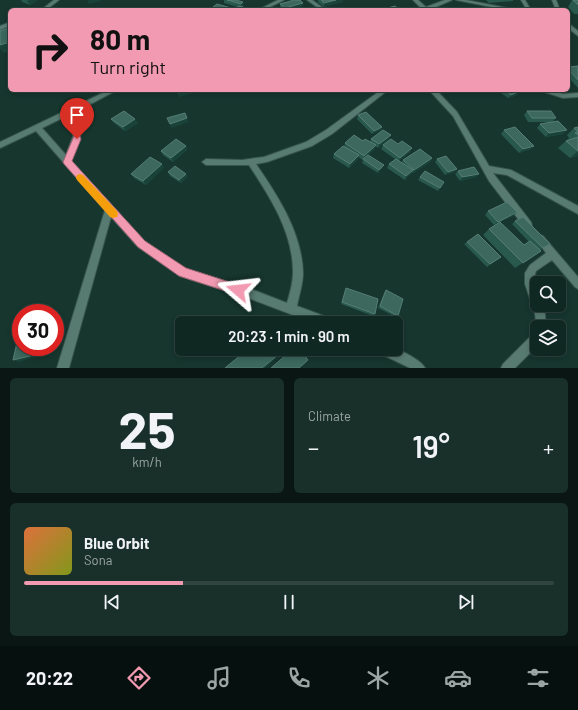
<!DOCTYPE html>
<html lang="en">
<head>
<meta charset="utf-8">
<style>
  :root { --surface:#102822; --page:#19302a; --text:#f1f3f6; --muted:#9ca6a5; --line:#304440; --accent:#f19ab1 }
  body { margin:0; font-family:Barlow,sans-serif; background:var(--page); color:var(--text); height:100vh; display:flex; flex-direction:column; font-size:15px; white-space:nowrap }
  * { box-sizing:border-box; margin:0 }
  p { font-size:13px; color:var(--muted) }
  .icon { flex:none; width:22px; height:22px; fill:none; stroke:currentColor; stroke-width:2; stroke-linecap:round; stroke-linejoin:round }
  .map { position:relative; height:368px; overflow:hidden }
  .side { display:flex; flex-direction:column; gap:10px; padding:10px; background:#091613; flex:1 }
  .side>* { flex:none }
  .banner { position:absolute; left:8px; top:8px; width:562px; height:84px; border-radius:6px; box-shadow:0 2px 6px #0003,0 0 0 1px var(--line); background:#f19ab1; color:#111; overflow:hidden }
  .controls { position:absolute; left:530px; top:276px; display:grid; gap:8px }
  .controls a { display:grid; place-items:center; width:36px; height:36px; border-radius:6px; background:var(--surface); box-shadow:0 2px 6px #0003,0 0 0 1px var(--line); font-size:20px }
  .speed { position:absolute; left:12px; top:304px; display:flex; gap:8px; font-size:20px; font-weight:700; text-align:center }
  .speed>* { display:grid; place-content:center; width:52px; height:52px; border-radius:50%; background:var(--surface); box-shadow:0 2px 6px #0003,0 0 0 1px var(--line); line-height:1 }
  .speed .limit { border:6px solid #d22; background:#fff; color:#111 }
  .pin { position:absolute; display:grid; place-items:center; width:34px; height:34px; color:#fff; margin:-41px -17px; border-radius:50% 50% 50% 0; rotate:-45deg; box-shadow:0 0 4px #0007 }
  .pin .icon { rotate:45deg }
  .me { position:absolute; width:44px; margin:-22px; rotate:287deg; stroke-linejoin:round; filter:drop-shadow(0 0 3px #0008) }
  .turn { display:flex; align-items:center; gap:14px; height:84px; padding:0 16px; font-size:18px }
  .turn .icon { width:52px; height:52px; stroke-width:2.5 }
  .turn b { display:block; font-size:28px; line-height:34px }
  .big { font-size:30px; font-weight:600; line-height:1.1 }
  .side .widget { flex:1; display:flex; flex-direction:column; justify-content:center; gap:6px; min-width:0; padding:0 14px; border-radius:6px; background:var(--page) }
  .side .dial { align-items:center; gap:0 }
  .dial b { font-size:52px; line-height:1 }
  .song { display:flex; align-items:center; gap:12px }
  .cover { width:48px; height:48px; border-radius:6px; background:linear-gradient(135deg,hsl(20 70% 55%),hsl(70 70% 35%)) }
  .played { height:4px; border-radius:2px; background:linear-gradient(90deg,var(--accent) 30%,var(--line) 30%) }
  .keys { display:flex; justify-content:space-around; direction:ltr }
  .heat { display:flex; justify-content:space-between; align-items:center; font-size:22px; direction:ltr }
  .side .tiles { flex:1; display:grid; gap:10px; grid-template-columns:1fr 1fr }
  .widget:last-child { grid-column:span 2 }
  .trip { position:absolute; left:175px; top:316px; width:228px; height:40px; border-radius:6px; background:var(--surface); box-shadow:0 2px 6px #0003,0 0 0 1px var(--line); font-weight:600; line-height:40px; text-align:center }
  .tabs { display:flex; height:64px; justify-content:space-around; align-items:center; background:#06100e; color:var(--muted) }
  .tabs .icon { width:28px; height:28px }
  .tabs .current { color:var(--accent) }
  .tabs b { font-size:18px; color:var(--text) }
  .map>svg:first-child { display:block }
</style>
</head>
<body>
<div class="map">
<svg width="578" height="368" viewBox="0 0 578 368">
  <rect width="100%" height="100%" fill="#16362e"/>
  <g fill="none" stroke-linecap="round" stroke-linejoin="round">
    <defs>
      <path id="street" d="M54 0H59L46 10H41Z
        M278 0H284L264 10H258Z
        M307 0H312L326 10H321Z
        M413 0H418L426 7 445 0H452L429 10H423Z
        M456 0H466L518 10H507Z
        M521 0H525L531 10H527Z
        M552 0H556L560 10H556Z
        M10 22V26L0 30V26Z
        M568 23 578 31V36L568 28Z
        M109 90H117L85 107 83 128 71 161 144 241 185 269 251 289 287 303C290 293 293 283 293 272 293 232 270 197 249 165H206L202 162 206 159 242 160 264 157 306 142 326 130 381 90H388L332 134 312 146 267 162 256 164C278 196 302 233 303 273 303 284 299 295 297 306L332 319 333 323H314L251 299 180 276 138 247 111 217 69 368H57L105 210 36 131 0 148V142ZM79 110 76 128 66 155 42 128Z
        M429 90H436L457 112 489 166 511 170 578 206V214L507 175 493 173 531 222 532 225 531 228 528 229 525 228 489 181 453 116Z
        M540 90H550L563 94 578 93V97L563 98 541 91Z
        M540 235 543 236 578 277V289L575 287 552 260 536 271C533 278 536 284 537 291 538 296 537 301 537 305H542L545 314 546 327H537V330L535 314 525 284V273L530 265 546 253 536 239 537 236Z
        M537 333V346L515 368H501L503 364 533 334Z
        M378 349C383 349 389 348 394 349 402 350 422 361 425 368H410L379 353Z"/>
    </defs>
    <use href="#street" stroke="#36544c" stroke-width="2"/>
    <use href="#street" fill="#587b71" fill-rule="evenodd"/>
  </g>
  <path fill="#29584c" d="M21 0H37V1L30 5 22 2Z
    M224 0H236L244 6 243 7V10H214L213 7 235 9 237 7 224 3Z
    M318 0H343L342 2 324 7 318 2Z
    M486 0H513V1L489 3Z
    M572 0H578V14H574L568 7Z
    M303 3V6L291 10H282L280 8V4Z
    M578 66V88L568 77V67Z
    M497 90H518L520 91 517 95 508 98Z
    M527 111 556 118 552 122H528L524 115Z
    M358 115 382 127 381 130 372 134 357 119Z
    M111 119 138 123 125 131 114 123Z
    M540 124 563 134 546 137 537 128Z
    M578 127V156L570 158 558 148 569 138 567 135 574 128Z
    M504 130 534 146 531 149 519 153 501 134Z
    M371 139H389L378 148 375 146V149L368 155 384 165 382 168 378 173 362 163 363 160 358 157V159L349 168 333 158 334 154 344 147 345 143 370 142Z
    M398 144 410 152 399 161 401 163 403 160 432 158 430 162 413 173 411 172 405 180 387 168 389 164 395 159 381 149 383 145Z
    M186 146 187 150 173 162 163 155 161 151Z
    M437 159 457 169 454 172 445 175 435 162Z
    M164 167 146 185 134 178 131 174Z
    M458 171 476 177 460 181 455 174Z
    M168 172 186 174 187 177 181 183 170 176Z
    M420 177 444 182 438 191 418 180Z
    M488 211 517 212 513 216 500 222 524 245 529 242 512 224 515 221 550 244 540 250 541 251 515 268 483 235 489 229 500 222 494 225 485 215Z
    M467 242 501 257 487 267 464 244Z
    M346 288 375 314 373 316 341 304Z
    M386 290 398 316 396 317 378 308 384 293Z"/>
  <path fill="#194339" d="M29 0H37V1L30 5 27 1Z
    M87 0H101V1L89 4Z
    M336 0H343L342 2 324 7V3Z
    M243 2 244 6 241 8V4Z
    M303 3V6L291 10H285V8Z
    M243 7V10H239Z
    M10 42V51L4 53 0 49V45Z
    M188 90H196L197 92 179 97 178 93Z
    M520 91 517 95 508 98 511 95Z
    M187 118 189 122 171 128 170 124Z
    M135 119 138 123 125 131 123 127Z
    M382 127 381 130 372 134 374 131Z
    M567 130 563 134 546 137 549 133Z
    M391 135 389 139 378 148 379 144Z
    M376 145 375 149 363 160 364 156Z
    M186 146 187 150 173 162 171 158Z
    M534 146 531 149 519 153 523 149Z
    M412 148 410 152 398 162 400 158Z
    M578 151V156L570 158Z
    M359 155 358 159 349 168 350 164Z
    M432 158 430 162 413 173 414 170Z
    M162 164 164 167 146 185 143 181Z
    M384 165 382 168 378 173 379 170Z
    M457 169 454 172 445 175 448 172Z
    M413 170 411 174 405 180 406 176Z
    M186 174 187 177 181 183 179 180Z
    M479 174 476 177 460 181 462 177Z
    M517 212 513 216 494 225 498 222Z
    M35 347H41L39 356 19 362 13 360Z
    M285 349H286V350L265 368H262Z"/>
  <path fill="#3c685d" stroke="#567e74" d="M227 0H236L243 2 241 4Z
    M294 0H300L303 3 285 8 280 4Z
    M321 0H336L324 3Z
    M573 0H578V5Z
    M217 4 235 9 239 6 243 7 239 10H217L219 8 213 7Z
    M395 6 400 10H380Z
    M10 28V42L0 45V31Z
    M578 66V80L568 69V67Z
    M176 90H188L178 93Z
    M505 90H518L520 91 511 95Z
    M124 111 135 119 123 127 111 119Z
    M527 111H551L556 118H532Z
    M366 112 382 127 374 131 358 115Z
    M185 113 187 118 170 124 167 118Z
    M558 121 567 130 549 133 540 124Z
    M515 127 534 146 523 149 504 130Z
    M578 127V132L574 128Z
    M383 130 391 135 379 144 371 139Z
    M578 132V135L575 133Z
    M354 135 363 141 365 139 376 145 364 156 345 143Z
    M578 137V151L566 141Z
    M176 139 186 146 171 158 161 151Z
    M391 139 398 144 402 141 412 148 400 158 383 145Z
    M343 146 359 155 350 164 334 154Z
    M420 149 432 158 414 170 403 160Z
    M368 155 384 165 379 170 363 159Z
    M446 156 457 169 448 172 437 159Z
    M150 157 162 164 143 181 131 174Z
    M396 159 413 170 406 176 389 164Z
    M175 166 186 174 179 180 168 172Z
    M474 167 479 174 462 177 458 171Z
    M425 171 444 182 440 188 420 177Z
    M507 202 517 212 498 222 488 211Z
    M523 217 550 244 543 248 515 221Z
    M500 222 524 245 530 241 541 251 523 263 489 229Z
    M478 234 501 257 490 264 467 242Z
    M346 288 378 299 375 314 342 302Z
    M386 290 403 299 398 316 380 306Z
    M20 329H21V347H35L34 355 13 360Z
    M248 349H285L262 368H225Z
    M293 349H300L308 360 299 368H271Z"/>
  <path fill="#f19ab1" stroke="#9d6473" d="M74 136H80L81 139 72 161 145 241 186 268 242 286 243 290 242 293 238 295 179 276 138 247 64 164 63 162Z"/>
  <path fill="#f59e0b" d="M80 174 83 175 117 211 118 214 117 217 113 218 110 217 77 180 76 178 77 175Z"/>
</svg>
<div class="controls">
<a><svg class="icon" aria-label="search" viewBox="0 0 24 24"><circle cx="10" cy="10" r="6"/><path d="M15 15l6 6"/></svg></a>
<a><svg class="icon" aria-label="layers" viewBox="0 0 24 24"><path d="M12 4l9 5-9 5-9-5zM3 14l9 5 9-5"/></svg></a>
</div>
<div class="speed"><div class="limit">30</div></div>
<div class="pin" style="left:77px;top:139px;background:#d93025"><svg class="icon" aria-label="arrive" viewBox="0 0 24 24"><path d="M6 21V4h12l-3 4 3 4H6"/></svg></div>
<svg class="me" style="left:238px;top:290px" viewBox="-20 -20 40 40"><path d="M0-17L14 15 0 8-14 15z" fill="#f19ab1" stroke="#fff" stroke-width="4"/></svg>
<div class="trip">20:23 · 1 min · 90 m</div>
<div class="banner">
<div class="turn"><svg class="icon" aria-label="right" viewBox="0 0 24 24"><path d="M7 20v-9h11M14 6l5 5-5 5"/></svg><div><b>80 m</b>Turn right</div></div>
</div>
</div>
<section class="side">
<div class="tiles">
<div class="widget dial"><b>25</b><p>km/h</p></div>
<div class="widget"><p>Climate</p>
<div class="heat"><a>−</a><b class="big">19°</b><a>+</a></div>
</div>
<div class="widget">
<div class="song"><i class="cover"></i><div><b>Blue Orbit</b><p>Sona</p></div></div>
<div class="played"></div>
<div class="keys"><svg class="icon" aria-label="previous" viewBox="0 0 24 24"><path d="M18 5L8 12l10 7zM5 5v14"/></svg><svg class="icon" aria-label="pause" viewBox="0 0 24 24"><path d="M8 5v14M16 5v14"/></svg><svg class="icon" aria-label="next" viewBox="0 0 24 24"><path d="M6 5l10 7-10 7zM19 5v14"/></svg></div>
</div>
</div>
</section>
<nav class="tabs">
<b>20:22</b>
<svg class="icon current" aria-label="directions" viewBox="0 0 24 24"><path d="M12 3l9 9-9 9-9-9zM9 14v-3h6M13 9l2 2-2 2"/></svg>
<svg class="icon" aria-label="music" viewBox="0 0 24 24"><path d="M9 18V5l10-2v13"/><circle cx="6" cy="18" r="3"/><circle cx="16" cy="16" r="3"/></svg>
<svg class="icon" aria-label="phone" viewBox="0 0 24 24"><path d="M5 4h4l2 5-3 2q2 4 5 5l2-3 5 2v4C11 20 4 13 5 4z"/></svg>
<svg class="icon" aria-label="climate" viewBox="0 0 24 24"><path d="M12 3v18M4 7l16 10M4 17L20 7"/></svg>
<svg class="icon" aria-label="car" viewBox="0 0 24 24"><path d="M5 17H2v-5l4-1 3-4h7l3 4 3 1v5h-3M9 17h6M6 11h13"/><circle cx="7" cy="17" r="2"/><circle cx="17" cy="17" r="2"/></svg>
<svg class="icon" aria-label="filters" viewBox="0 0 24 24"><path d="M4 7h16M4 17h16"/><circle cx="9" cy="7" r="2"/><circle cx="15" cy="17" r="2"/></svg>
</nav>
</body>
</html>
